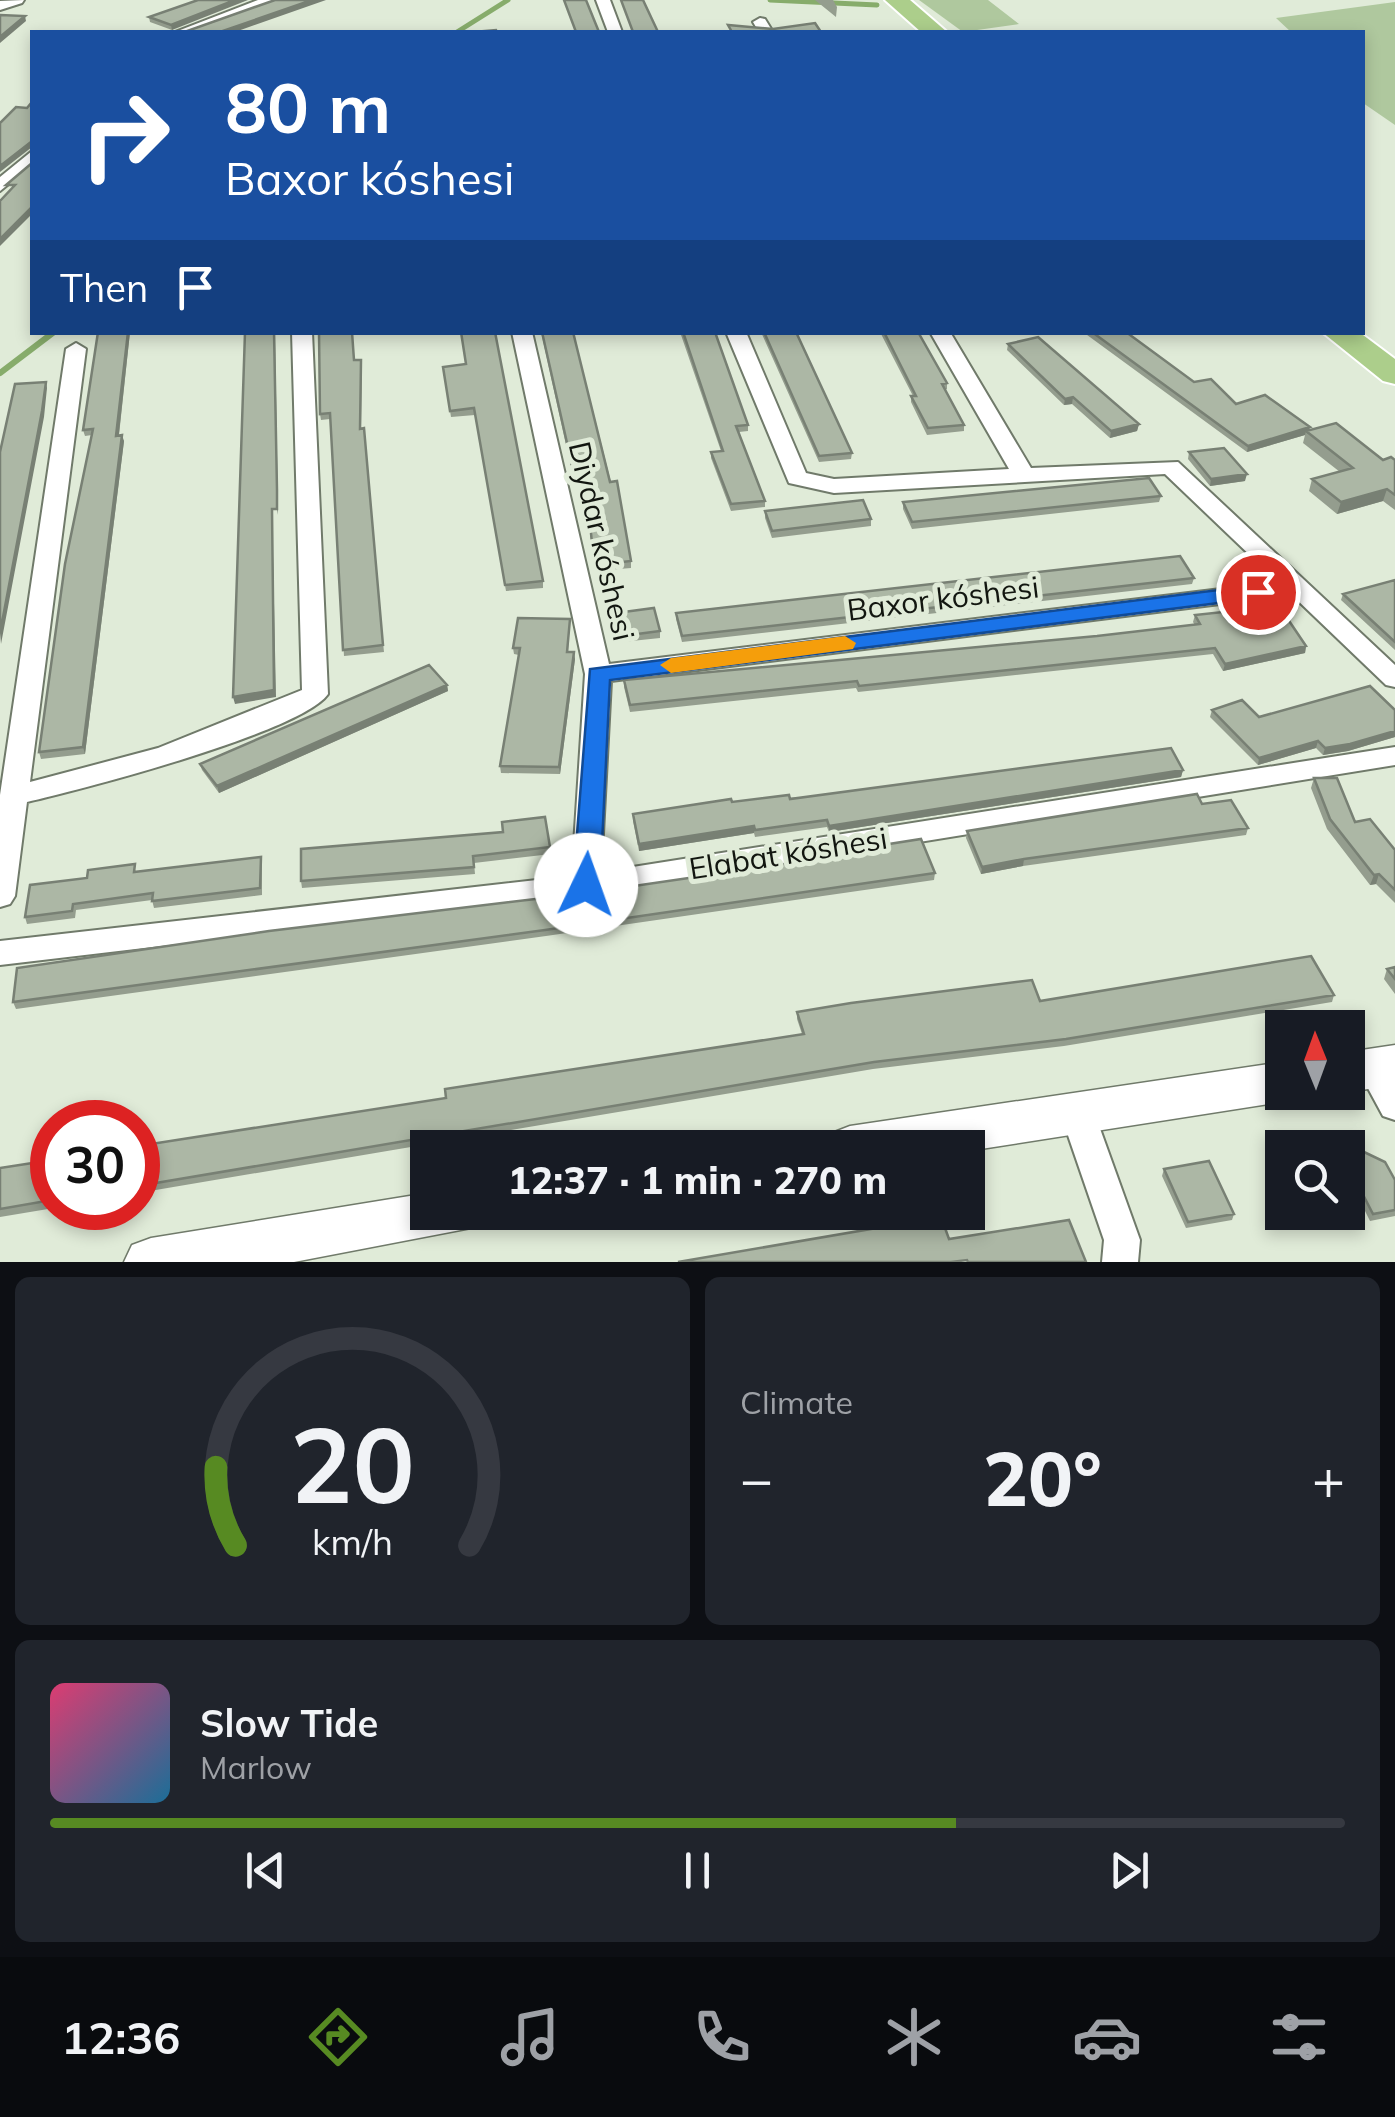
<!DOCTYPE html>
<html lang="en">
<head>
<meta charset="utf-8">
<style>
  :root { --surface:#171b24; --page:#20242c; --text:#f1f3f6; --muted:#9ea1a6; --line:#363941; --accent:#578a22 }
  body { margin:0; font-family:Mulish,sans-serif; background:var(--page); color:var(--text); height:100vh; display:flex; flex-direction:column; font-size:38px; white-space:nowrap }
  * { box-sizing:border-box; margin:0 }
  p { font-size:32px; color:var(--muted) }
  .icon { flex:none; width:55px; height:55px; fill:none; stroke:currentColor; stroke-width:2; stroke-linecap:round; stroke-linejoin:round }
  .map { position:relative; height:1262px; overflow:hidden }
  .sheet { display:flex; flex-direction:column; gap:15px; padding:15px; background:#0d0f14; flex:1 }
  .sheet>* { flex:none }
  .hud { position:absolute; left:30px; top:30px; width:1335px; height:305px; border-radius:0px; box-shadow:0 5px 15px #0003; background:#1a4fa0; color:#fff; overflow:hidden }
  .needle { width:65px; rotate:359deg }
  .tools { position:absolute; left:1265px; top:1010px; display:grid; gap:20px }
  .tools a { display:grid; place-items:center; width:100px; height:100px; border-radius:0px; background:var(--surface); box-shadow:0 5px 15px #0003; font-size:50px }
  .speed { position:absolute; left:30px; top:1100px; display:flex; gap:20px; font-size:50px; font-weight:700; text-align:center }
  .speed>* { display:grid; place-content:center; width:130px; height:130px; border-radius:50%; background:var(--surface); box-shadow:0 5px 15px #0003; line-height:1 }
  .speed .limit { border:15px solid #d22; background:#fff; color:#111 }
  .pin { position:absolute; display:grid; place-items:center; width:85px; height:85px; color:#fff; margin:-42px; border:5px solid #fff; border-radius:50%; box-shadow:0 2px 10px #0007 }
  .me { position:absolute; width:110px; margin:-55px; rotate:3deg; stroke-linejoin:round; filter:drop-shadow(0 0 8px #0008) }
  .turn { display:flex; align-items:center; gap:35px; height:210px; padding:0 30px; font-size:45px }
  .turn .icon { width:130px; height:130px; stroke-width:2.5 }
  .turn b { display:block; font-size:70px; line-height:85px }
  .then { display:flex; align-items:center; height:95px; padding:0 30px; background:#0003; gap:20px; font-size:38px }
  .big { font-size:75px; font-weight:800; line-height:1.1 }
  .sheet .widget { flex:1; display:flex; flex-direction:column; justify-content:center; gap:15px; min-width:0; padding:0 35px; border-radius:15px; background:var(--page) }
  .sheet .dial { align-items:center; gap:0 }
  .dial svg { height:260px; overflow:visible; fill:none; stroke:var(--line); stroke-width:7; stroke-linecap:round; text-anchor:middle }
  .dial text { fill:var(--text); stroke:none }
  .song { display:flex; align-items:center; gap:30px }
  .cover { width:120px; height:120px; border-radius:15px; background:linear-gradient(135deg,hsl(340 70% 55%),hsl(200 70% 35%)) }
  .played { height:10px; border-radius:5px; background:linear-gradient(90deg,var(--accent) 70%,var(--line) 70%) }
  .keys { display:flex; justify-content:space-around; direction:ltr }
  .heat { display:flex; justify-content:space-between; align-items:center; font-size:55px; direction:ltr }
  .sheet .tiles { flex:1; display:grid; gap:15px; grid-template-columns:1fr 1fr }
  .widget:last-child { grid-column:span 2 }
  .trip { position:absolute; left:410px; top:1130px; width:575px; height:100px; border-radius:0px; background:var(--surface); box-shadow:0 5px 15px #0003; font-weight:800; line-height:100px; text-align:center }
  .tab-bar { display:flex; height:160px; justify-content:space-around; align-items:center; background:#090b0e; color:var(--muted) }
  .tab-bar .icon { width:70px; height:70px }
  .tab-bar .selected { color:var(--accent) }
  .tab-bar b { font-size:45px; color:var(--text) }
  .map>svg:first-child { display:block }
</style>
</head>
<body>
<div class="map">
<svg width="1395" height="1262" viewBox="0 0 1395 1262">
  <rect width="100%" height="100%" fill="#e0ebd8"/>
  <path fill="#afc89e" d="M919 0H988L1019 24 963 32Z
    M1395 2V125L1363 103 1362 32H1291L1276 18Z"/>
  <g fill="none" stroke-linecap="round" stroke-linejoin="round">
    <path stroke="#87ac6b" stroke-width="5" d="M770 0 877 5
      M457 32 508 0"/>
    <path stroke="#87ac6b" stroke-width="6" d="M0 373 54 332"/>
    <defs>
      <path id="street" d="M24 0 22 3 0 10V1Z
        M258 0H278L194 32H175Z
        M596 0H610L622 32H608Z
        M760 18 765 19 773 32H759L753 22Z
        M32 151V165L0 191V177Z
        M292 332H312L328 694C302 732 80 790 27 802L15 896 10 904 0 907V795L66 349 76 343 86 349 30 782 158 748 302 690Z
        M512 332H532L609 664 1278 582 1165 474 834 493 789 483 726 332H746L806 473 834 479 1009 469 930 332H950L1031 468 1178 462 1395 665V687L1386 685 1292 595 611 681 601 872 1395 747V765L586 896 0 965V941L572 876 585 674Z
        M1373 1055 1385 1059 1395 1076V1120L1383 1116 1357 1068 1361 1059Z
        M1077 1098 1089 1102 1094 1112 1140 1240 1138 1262H1102L1104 1240 1060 1112 1065 1102Z"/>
      <path id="secondary" d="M1395 1045V1085L1348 1092V1052Z
        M1282 1062V1092H1301L1282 1102 968 1151V1148H825L832 1133 850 1126Z
        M428 1193V1212H478L471 1228 294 1262H124L132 1245 151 1238Z"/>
      <path id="primary" d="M885 0H910L947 32H921Z
        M1322 332H1359L1395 359V384L1383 381Z"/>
    </defs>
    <use href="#street" stroke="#707a6a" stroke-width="4"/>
    <use href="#secondary" stroke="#707a6a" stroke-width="3"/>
    <use href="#primary" stroke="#fff" stroke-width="4"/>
    <use href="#street" fill="#fff" fill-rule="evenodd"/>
    <use href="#secondary" fill="#fff" fill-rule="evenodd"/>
    <use href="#primary" fill="#acce8b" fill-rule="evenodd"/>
  </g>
  <path fill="#949d8e" d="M198 0 172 30 150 22 149 17Z
    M815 0H833L837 7 836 17Z
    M130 332 119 435 124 441 85 754 41 759 39 752 92 435 85 436 83 430Z
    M541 332H573L631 561V568L594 571 589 518 581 480 574 481Z
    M680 332H715L748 425V431L739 432 765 501V507L731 511 711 458V452L721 451Z
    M761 332H796L852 453 851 459 819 462Z
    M880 332H918L947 383V389L945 390 964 425V431L927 435 911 402V396H913Z
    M1083 332H1126L1194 382 1236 404 1383 460H1395V510L1383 501 1337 514 1309 491 1312 479 1340 472 1303 443 1305 435 1247 452Z
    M1008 344 1139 424 1137 431 1110 438 1072 404 1064 405 1007 350Z
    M354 360 362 366 361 428 384 652 344 656 330 419 321 420 320 414Z
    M466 364 543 581V588L506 591 475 415 451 417 443 367Z
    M1189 452 1245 481 1210 486 1188 459Z
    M1161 496 1159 502 912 529 903 509V502Z
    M765 511 871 519V526L772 538 765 518Z
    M1194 578 1192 584 682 642 676 619V613Z
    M1395 580V650L1341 600 1343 594Z
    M616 613 660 631V638L622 642Z
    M1195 615 1306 646 1305 653 1223 671 1213 654 858 692 856 688 630 712 624 687V680L1097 636 1195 625 1193 622Z
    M570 619 568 652 575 659 560 774 501 773 500 766 519 655 514 654 513 648Z
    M447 685 448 691 219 793 202 770 200 764Z
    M1212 710 1259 717 1395 710V737L1348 751 1323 755 1316 748 1258 765 1210 717Z
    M1183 770 1181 777 829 832 827 827 755 837 754 833 639 851 633 821V814L732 802Z
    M1314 778 1355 822 1395 850V903L1376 884 1370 885 1327 829 1311 788Z
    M1202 804 1248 828 1246 835 1023 866 981 874 966 838 967 831Z
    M545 817 551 854 474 863 475 874 302 888 301 881 503 832Z
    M838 852 935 873 934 880 546 936 16 1009 13 1002 586 893 838 857Z
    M262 864V895L154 908 152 900 76 910 75 918 27 924 25 917 136 872Z
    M1395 967V994L1384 979 1387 969Z
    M1334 995 1332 1002 1064 1046 873 1069 138 1193V1146L446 1098 802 1034 797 1019V1012L1040 1001Z
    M1348 1155 1395 1180V1216L1370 1221 1355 1191 1348 1193Z
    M52 1160 54 1208 0 1217V1168Z
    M1282 1165V1190L1274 1173 1276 1166Z
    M1164 1169 1234 1214 1232 1220 1186 1228 1162 1176Z"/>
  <path fill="#788074" d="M235 0H248L172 30 171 25Z
    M312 0H326L235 32H220Z
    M25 16 26 21 0 43V37Z
    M31 142 32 147 0 172V166Z
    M32 207V214L0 246V239Z
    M128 332H130L118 442 116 436Z
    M274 332H275L278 515 277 509Z
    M46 382 47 388 44 417 1 644 0 633Z
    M1073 397 1072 404 1064 405 1065 399Z
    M1139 424 1137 431 1110 438 1111 431Z
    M1310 427 1308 434 1306 431 1305 435 1247 452 1248 446Z
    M122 435 124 441 85 754 83 747Z
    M1247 474 1245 481 1210 486 1211 479Z
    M1387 489 1383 501 1337 514 1341 502Z
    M272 509 276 697 235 704 233 697Z
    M1306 646 1305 653 1223 671 1225 664Z
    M574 652 575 659 560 774 559 767Z
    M447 685 448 691 219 793 217 786Z
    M1395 731V737L1348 751 1323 755 1325 748Z
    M1318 741 1316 748 1258 765 1259 758Z
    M1183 770 1181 777 829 832V826Z
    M754 826V833L639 851V844Z
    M1024 859 1023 866 981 874 982 867Z
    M1379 874 1376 884 1370 885 1374 875Z"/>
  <path fill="#acb7a5" stroke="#788074" stroke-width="2.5" d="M198 0H235L171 25 149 17Z
    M275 0H312L220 32H191L187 31Z
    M564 0H586L599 32H576Z
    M621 0H643L658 32H633Z
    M0 15 25 16 0 37Z
    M815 23 821 32H732L728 25 773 29Z
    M496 30 497 32H473Z
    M32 102V157L31 142 0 166V123L16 107 27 108Z
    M32 163V207L0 239V201L15 185H6Z
    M98 332H128L116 436 122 435 83 747 39 752 65 564 93 429 83 430Z
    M245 332H274L277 490V509H272L274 690 233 697Z
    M319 332H352L354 360H361L360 429 364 428 383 645 343 650 330 413 320 414Z
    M461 332H495L543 581 505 585 474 408 450 411 443 367 466 364Z
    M542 332H573L610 482 617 481 631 561 594 565 589 512 580 474H574Z
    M683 332H715L748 425 736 426 765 501 731 504 711 452 723 451Z
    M764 332H796L852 453 819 456Z
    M884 332H918L947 383 942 384 964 425 928 428 911 396H916Z
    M1092 332H1126L1194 382 1211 379 1236 404 1265 395 1310 427 1248 446Z
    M1038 337 1139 424 1111 431 1073 397 1065 399 1008 344Z
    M46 382 42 411 0 633V452L15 384Z
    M1336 423 1383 460 1391 457 1395 460V495L1387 489 1341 502 1312 479 1353 468 1306 431Z
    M1224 448 1247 474 1211 479 1189 452Z
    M1149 478 1161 496 912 522 903 502Z
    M863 500 871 519 772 531 765 511Z
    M1180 556 1194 578 682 636 676 613Z
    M1395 580V642L1343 594Z
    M1279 606 1306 646 1225 664 1215 648 859 686 857 681 630 705 624 680 1097 636 1200 624 1195 615Z
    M654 608 660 631 622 636 616 613Z
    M518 618 570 619 567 652H574L559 767 500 766 520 648H513Z
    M429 665 447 685 217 786 200 764Z
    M1370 686 1395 710V731L1350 744 1325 748 1318 741 1259 758 1212 710 1242 700 1259 717Z
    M1171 748 1183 770 829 826 827 820 755 830 754 826 639 844 633 814 731 799 732 802 789 795 790 799Z
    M1314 778H1337L1355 822 1370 819 1395 850V890L1379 874 1374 875 1330 819Z
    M1197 794 1202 804 1231 800 1248 828 1024 859 982 867 967 831Z
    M545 817 550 847 473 856 474 867 301 881V849L503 832 502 822Z
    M921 839 935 873 545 930 13 1002 17 968 269 931 586 893 839 856 838 852Z
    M261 857 260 888 152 901 153 893 73 904 72 911 25 917 30 885 87 878 88 870 135 864 134 872Z
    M1311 956 1334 995 1066 1039 874 1062 138 1186V1146L446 1098 445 1089 804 1034 797 1012 851 1003 1032 980 1040 1001Z
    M1395 967V979L1387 969Z
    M1364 1152 1385 1162 1395 1180V1210L1373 1214 1358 1185 1348 1186V1155Z
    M52 1160V1200L0 1209V1168Z
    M1209 1161 1234 1214 1188 1222 1164 1169Z
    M1282 1165V1178L1276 1166Z
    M941 1217 949 1239 1069 1220 1086 1262H968L967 1260 951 1262H678Z"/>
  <path fill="#1a73e8" stroke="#114b97" stroke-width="2.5" d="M1258 585 1269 592 1266 597 610 680 600 885 586 895 573 885 590 669Z"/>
  <path fill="#f59e0b" d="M845 636 856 643 853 649 671 673 660 665 671 658Z"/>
  <g text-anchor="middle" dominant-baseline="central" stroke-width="10" stroke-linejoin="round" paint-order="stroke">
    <g font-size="30" fill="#121610" stroke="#e0ebd8">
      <text transform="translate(602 541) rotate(77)">Diydar kóshesi</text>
      <text transform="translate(943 598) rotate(-7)">Baxor kóshesi</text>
      <text transform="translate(788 853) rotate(-9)">Elabat kóshesi</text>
    </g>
  </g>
</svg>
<div class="tools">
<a><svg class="needle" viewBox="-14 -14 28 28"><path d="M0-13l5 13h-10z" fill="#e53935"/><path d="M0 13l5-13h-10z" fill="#9ea1a6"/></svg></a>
<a><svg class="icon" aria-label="search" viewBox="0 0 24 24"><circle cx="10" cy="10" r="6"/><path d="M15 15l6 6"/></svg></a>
</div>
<div class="speed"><div class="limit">30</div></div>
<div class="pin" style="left:1258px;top:592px;background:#d93025"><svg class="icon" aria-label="arrive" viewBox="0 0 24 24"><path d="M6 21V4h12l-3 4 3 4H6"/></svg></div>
<svg class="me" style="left:586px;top:885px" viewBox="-20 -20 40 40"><circle r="19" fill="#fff"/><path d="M0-13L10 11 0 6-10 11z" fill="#1a73e8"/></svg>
<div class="trip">12:37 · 1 min · 270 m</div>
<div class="hud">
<div class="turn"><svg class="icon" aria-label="right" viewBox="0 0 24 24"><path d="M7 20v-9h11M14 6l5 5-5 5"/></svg><div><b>80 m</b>Baxor kóshesi</div></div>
<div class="then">Then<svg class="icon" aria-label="arrive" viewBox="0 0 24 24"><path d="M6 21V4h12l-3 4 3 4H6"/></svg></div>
</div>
</div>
<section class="sheet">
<div class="tiles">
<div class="widget dial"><svg viewBox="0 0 100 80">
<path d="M14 69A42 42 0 1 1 86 69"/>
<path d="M14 69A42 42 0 0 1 8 45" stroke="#578a22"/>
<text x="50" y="56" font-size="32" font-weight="700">20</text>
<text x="50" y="72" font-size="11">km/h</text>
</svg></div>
<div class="widget"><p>Climate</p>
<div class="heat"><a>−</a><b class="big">20°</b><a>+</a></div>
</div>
<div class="widget">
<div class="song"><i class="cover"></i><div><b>Slow Tide</b><p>Marlow</p></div></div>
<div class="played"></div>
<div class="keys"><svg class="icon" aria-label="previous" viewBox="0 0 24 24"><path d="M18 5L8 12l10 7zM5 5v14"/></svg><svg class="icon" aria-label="pause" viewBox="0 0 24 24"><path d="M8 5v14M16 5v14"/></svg><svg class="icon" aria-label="next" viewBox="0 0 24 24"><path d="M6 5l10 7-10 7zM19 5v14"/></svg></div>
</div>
</div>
</section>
<nav class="tab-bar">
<b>12:36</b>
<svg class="icon selected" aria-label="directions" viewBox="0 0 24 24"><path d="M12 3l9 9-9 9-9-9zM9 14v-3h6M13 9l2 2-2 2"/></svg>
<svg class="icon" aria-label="music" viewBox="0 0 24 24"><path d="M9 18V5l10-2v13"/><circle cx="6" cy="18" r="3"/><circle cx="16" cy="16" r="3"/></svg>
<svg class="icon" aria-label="phone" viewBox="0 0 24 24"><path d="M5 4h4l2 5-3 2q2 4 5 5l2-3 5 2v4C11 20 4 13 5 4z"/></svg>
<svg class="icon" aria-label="climate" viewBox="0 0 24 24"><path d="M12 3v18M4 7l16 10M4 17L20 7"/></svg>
<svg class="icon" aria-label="car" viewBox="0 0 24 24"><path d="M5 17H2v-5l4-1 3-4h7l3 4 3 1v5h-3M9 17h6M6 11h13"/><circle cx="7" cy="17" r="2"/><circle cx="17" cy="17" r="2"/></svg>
<svg class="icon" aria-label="filters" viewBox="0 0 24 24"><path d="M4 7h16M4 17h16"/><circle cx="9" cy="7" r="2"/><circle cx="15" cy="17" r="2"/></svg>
</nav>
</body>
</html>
